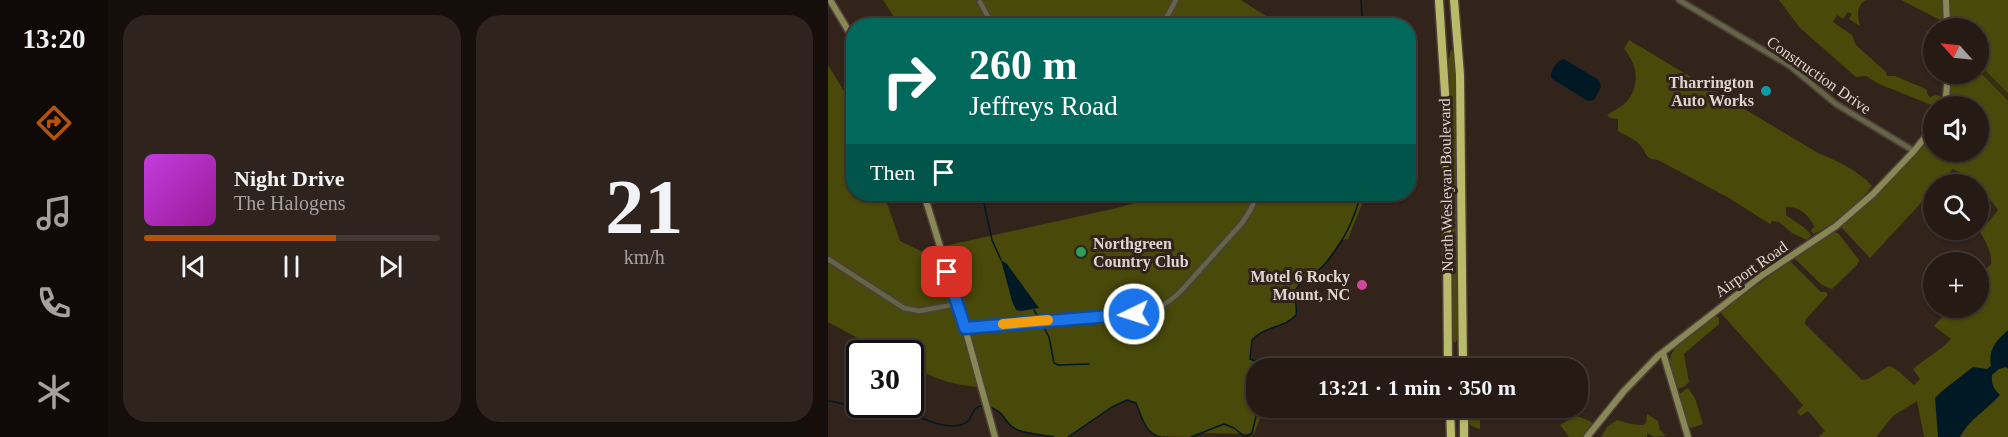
<!DOCTYPE html>
<html lang="en">
<head>
<meta charset="utf-8">
<style>
  :root { --surface:#261a14; --page:#2e231d; --text:#f1f3f6; --muted:#a4a1a0; --line:#423834; --accent:#b45309 }
  body { margin:0; font-family:"Times New Roman",serif; background:var(--page); color:var(--text); height:100vh; display:flex; flex-direction:column; font-size:22px; white-space:nowrap }
  * { box-sizing:border-box; margin:0 }
  p { font-size:20px; color:var(--muted) }
  .icon { flex:none; width:33px; height:33px; fill:none; stroke:currentColor; stroke-width:2; stroke-linecap:round; stroke-linejoin:round }
  .map { position:relative; flex:1; overflow:hidden }
  .sheet { display:flex; flex-direction:column; gap:15px; padding:15px; background:#150e0b; width:720px }
  .sheet>* { flex:none }
  .banner { position:absolute; left:18px; top:18px; width:570px; height:183px; border-radius:24px; box-shadow:0 2px 4px #0004,0 0 0 2px var(--line); background:#00695c; color:#fff; overflow:hidden }
  .needle { width:39px; rotate:297deg }
  .tools { position:absolute; left:1095px; top:18px; display:grid; gap:12px }
  .tools a { display:grid; place-items:center; width:66px; height:66px; border-radius:50%; background:var(--surface); box-shadow:0 2px 4px #0004,0 0 0 2px var(--line); font-size:30px }
  .speed { position:absolute; left:18px; top:340px; display:flex; gap:12px; font-size:30px; font-weight:700; text-align:center }
  .speed>* { display:grid; place-content:center; width:78px; height:78px; border-radius:50%; background:var(--surface); box-shadow:0 2px 4px #0004,0 0 0 2px var(--line); line-height:1 }
  .speed .limit { border:3px solid #111; border-radius:9px; background:#fff; color:#111 }
  .pin { position:absolute; display:grid; place-items:center; width:51px; height:51px; color:#fff; margin:-26px; border-radius:12px; box-shadow:0 3px 9px #0006 }
  .me { position:absolute; width:66px; margin:-33px; rotate:266deg; stroke-linejoin:round; filter:drop-shadow(0 0 4px #0008) }
  .turn { display:flex; align-items:center; gap:21px; height:126px; padding:0 24px; font-size:27px }
  .turn .icon { width:78px; height:78px; stroke-width:2.5 }
  .turn b { display:block; font-size:42px; line-height:51px }
  .then { display:flex; align-items:center; height:57px; padding:0 24px; background:#0003; gap:12px; font-size:22px }
  .sheet .tile { flex:1; display:flex; flex-direction:column; justify-content:center; gap:9px; min-width:0; padding:0 21px; border-radius:24px; background:var(--page) }
  .sheet .dial { align-items:center; gap:0 }
  .dial b { font-size:78px; line-height:1 }
  .song { display:flex; align-items:center; gap:18px }
  .cover { width:72px; height:72px; border-radius:9px; background:linear-gradient(135deg,hsl(290 70% 55%),hsl(300 70% 35%)) }
  .played { height:6px; border-radius:3px; background:linear-gradient(90deg,var(--accent) 65%,var(--line) 65%) }
  .keys { display:flex; justify-content:space-around; direction:ltr }
  .sheet .tiles { flex:1; display:grid; gap:15px; grid-template-columns:repeat(2,1fr) }
  .trip { position:absolute; left:418px; top:358px; width:342px; height:60px; border-radius:24px; background:var(--surface); box-shadow:0 2px 4px #0004,0 0 0 2px var(--line); font-weight:600; line-height:60px; text-align:center }
  main { display:flex; flex:1; min-height:0 }
  .menu { display:flex; flex-direction:column; width:108px; justify-content:space-around; align-items:center; background:#0f0a08; color:var(--muted) }
  .menu .icon { width:42px; height:42px }
  .menu .current { color:var(--accent) }
  .menu b { font-size:27px; color:var(--text) }
  .map>svg:first-child { display:block }
</style>
</head>
<body>
<main>
<nav class="menu">
<b>13:20</b>
<svg class="icon current" aria-label="directions" viewBox="0 0 24 24"><path d="M12 3l9 9-9 9-9-9zM9 14v-3h6M13 9l2 2-2 2"/></svg>
<svg class="icon" aria-label="music" viewBox="0 0 24 24"><path d="M9 18V5l10-2v13"/><circle cx="6" cy="18" r="3"/><circle cx="16" cy="16" r="3"/></svg>
<svg class="icon" aria-label="phone" viewBox="0 0 24 24"><path d="M5 4h4l2 5-3 2q2 4 5 5l2-3 5 2v4C11 20 4 13 5 4z"/></svg>
<svg class="icon" aria-label="climate" viewBox="0 0 24 24"><path d="M12 3v18M4 7l16 10M4 17L20 7"/></svg>
</nav>
<section class="sheet">
<div class="tiles">
<div class="tile">
<div class="song"><i class="cover"></i><div><b>Night Drive</b><p>The Halogens</p></div></div>
<div class="played"></div>
<div class="keys"><svg class="icon" aria-label="previous" viewBox="0 0 24 24"><path d="M18 5L8 12l10 7zM5 5v14"/></svg><svg class="icon" aria-label="pause" viewBox="0 0 24 24"><path d="M8 5v14M16 5v14"/></svg><svg class="icon" aria-label="next" viewBox="0 0 24 24"><path d="M6 5l10 7-10 7zM19 5v14"/></svg></div>
</div>
<div class="tile dial"><b>21</b><p>km/h</p></div>
</div>
</section>
<div class="map">
<svg width="1180" height="437" viewBox="0 0 1180 437">
  <rect width="100%" height="100%" fill="#32231b"/>
  <path fill="#49490a" d="M55 0H413L452 25H71Z
    M951 0H1038C1027 7 1030 16 1032 26L1021 19 1024 14 1020 12 1015 19 1009 15 1005 22 1024 35 1028 45 1058 72 1059 76H1067L1098 89 1100 95 1102 97 1108 95 1114 97 1111 106H1106L1051 84 1038 76 1028 77 972 28Z
    M1073 0H1114L1115 17 1112 20Z
    M1120 0H1180V437H1096L1089 401 1065 416 1048 437H990L997 431 980 411 973 416 969 412 975 405 892 312 962 261 993 292H998L1000 295 978 319 977 324 1034 380 1040 379 1061 366C1071 369 1077 378 1086 385L1092 379 1085 369C1098 358 1112 351 1123 339L1106 326 1122 308H1150L1151 276 1163 264C1164 252 1158 242 1152 232L1170 210 1162 199 1151 189 1150 184H1146L1131 172 1125 169 1111 184H1106L1105 190 1042 258 1013 227 1014 225 1085 156 1105 131 1106 152H1150V106H1117L1122 74H1150V28H1121Z
    M801 40 990 153C1009 161 1030 170 1044 186 1030 205 1008 223 986 234L983 231 986 226C980 214 971 206 958 207V215L978 229 983 235 979 240 964 233 951 222 944 221 942 224 901 198 830 160C815 158 820 154 812 145 807 139 796 135 790 131V119L782 118 779 115C785 111 794 107 799 101 813 85 809 64 796 49Z
    M623 50 627 52 628 65 631 337 627 343 623 339 619 65Z
    M0 65 25 106 26 194H56L72 241 93 251 289 208 310 202 314 197V194H538L520 239 513 240 495 266 469 288 468 293V315C457 327 437 326 424 340L422 359 444 369H429V408H436L426 434 373 433 363 437 328 436 322 432 316 424 308 403 299 400 284 407 240 437H226L191 430 183 425 173 412 163 408 156 387C127 386 109 380 83 366L82 354H59L0 322Z
    M1006 232 1010 233 1031 260 1029 265 1004 289 994 285 966 258Z
    M886 315 891 318V324L856 354 861 382 857 386 850 389 848 387C846 378 841 368 842 359 843 345 875 323 886 315Z
    M860 388 867 398 875 424 863 428 859 424 850 395Z
    M639 408H652V429C639 426 639 421 639 408Z
    M819 414 830 421 832 430 838 436 826 437 819 433V437H773L779 427 789 420 803 424 815 425 818 423Z
    M749 416 762 421 765 424 755 437H741L732 425 745 417Z"/>
  <path fill="#362e0d" d="M1154 58 1158 62 1157 68 1158 71 1180 93V101L1152 72 1151 64Z"/>
  <path fill="#001924" d="M736 59 771 80 773 87 766 100 762 101 758 100 723 78C722 71 728 61 736 59Z
    M173 260 179 264 211 308 193 311 188 310 184 301Z
    M1180 330V369L1178 367 1171 369 1164 375C1163 384 1166 389 1172 395 1159 410 1141 419 1132 437H1110L1107 398 1114 391 1145 367 1159 369 1163 366C1160 349 1168 341 1180 330Z"/>
  <g fill="none" stroke-linecap="round" stroke-linejoin="round">
    <path stroke="#001924" stroke-width="1.5" d="M532 26 534 16 533 0
      M154 194 164 240 173 260
      M206 310 212 320
      M214 324 221 337 226 363 230 365 261 364
      M444 369 422 359 424 340C436 326 457 328 468 315 470 307 464 295 469 288 475 279 487 274 494 267 513 247 526 220 533 194
      M0 401C17 402 23 411 42 405
      M65 405C82 413 125 437 141 420 146 412 146 405 157 406
      M162 407C174 411 175 418 183 426 193 435 214 434 226 437
      M240 437 284 407 299 400 308 403C314 417 316 432 332 437
      M363 437 396 424 406 428 417 437 424 433 430 408"/>
    <defs>
      <path id="street" d="M851 0 962 66 1008 104 1086 151
        M152 2 165 26
        M195 26 211 24 228 26
        M334 26 348 0
        M98 201 135 194
        M0 259 76 308 91 311 129 304
        M137 328 305 314C325 311 339 305 353 291L414 223 423 209 429 194"/>
      <path id="secondary" d="M2 0 26 40
        M1118 0 1119 28
        M1115 106 1118 97 1120 74
        M96 194 137 328 167 437
        M835 353 860 437
        M759 437 796 391 830 356 933 276 1008 226 1045 194 1086 151 1106 126"/>
      <path id="highway" d="M611 0 618 108 620 369
        M626 0 632 75 635 369
        M622 408 623 437
        M636 408V437"/>
    </defs>
    <use href="#street" stroke="#4e3f38" stroke-width="8"/>
    <use href="#secondary" stroke="#4e3f38" stroke-width="9"/>
    <use href="#highway" stroke="#4e3f38" stroke-width="11"/>
    <use href="#street" stroke="#646546" stroke-width="4.5"/>
    <use href="#secondary" stroke="#878855" stroke-width="6"/>
    <use href="#highway" stroke="#babb6a" stroke-width="8"/>
  </g>
  <g fill="none" stroke-linecap="round" stroke-linejoin="round">
    <defs>
      <path id="route" d="M119 272 137 328 306 314"/>
    </defs>
    <use href="#route" stroke="#114b97" stroke-width="15"/>
    <use href="#route" stroke="#1a73e8" stroke-width="10"/>
    <path stroke="#f59e0b" stroke-width="10" d="M175 324 220 320"/>
  </g>
  <circle fill="#0f9aa8" stroke="#32231b" stroke-width="2" cx="938" cy="91" r="6"/>
  <circle fill="#2e9e5b" stroke="#32231b" stroke-width="2" cx="253" cy="252" r="6"/>
  <circle fill="#d1479c" stroke="#32231b" stroke-width="2" cx="534" cy="285" r="6"/>
  <g text-anchor="middle" dominant-baseline="central" stroke-width="6" stroke-linejoin="round" paint-order="stroke">
    <g font-size="16" fill="#dfd5d0" stroke="#32231b">
      <text transform="translate(991 75) rotate(35)">Construction Drive</text>
      <text transform="translate(618 185) rotate(-91)">North Wesleyan Boulevard</text>
      <text transform="translate(923 269) rotate(-35)">Airport Road</text>
    </g>
    <g font-size="16" font-weight="bold" fill="#dfd5d0" stroke="#32231b" text-anchor="end">
      <text x="926" y="82">Tharrington<tspan x="926" dy="18">Auto Works</tspan></text>
      <text x="265" y="243" text-anchor="start">Northgreen<tspan x="265" dy="18">Country Club</tspan></text>
      <text x="522" y="276">Motel 6 Rocky<tspan x="522" dy="18">Mount, NC</tspan></text>
    </g>
  </g>
</svg>
<div class="tools">
<a><svg class="needle" viewBox="-14 -14 28 28"><path d="M0-13l5 13h-10z" fill="#e53935"/><path d="M0 13l5-13h-10z" fill="#a4a1a0"/></svg></a>
<a><svg class="icon" aria-label="sound" viewBox="0 0 24 24"><path d="M4 9h4l5-4v14l-5-4H4zM17 9q2 3 0 6"/></svg></a>
<a><svg class="icon" aria-label="search" viewBox="0 0 24 24"><circle cx="10" cy="10" r="6"/><path d="M15 15l6 6"/></svg></a>
<a>+</a>
</div>
<div class="speed"><div class="limit">30</div></div>
<div class="pin" style="left:119px;top:272px;background:#d93025"><svg class="icon" aria-label="arrive" viewBox="0 0 24 24"><path d="M6 21V4h12l-3 4 3 4H6"/></svg></div>
<svg class="me" style="left:306px;top:314px" viewBox="-20 -20 40 40"><circle r="17" fill="#1a73e8" stroke="#fff" stroke-width="3"/><path d="M0-11L8 9 0 5-8 9z" fill="#fff"/></svg>
<div class="trip">13:21 · 1 min · 350 m</div>
<div class="banner">
<div class="turn"><svg class="icon" aria-label="right" viewBox="0 0 24 24"><path d="M7 20v-9h11M14 6l5 5-5 5"/></svg><div><b>260 m</b>Jeffreys Road</div></div>
<div class="then">Then<svg class="icon" aria-label="arrive" viewBox="0 0 24 24"><path d="M6 21V4h12l-3 4 3 4H6"/></svg></div>
</div>
</div>
</main>
</body>
</html>
